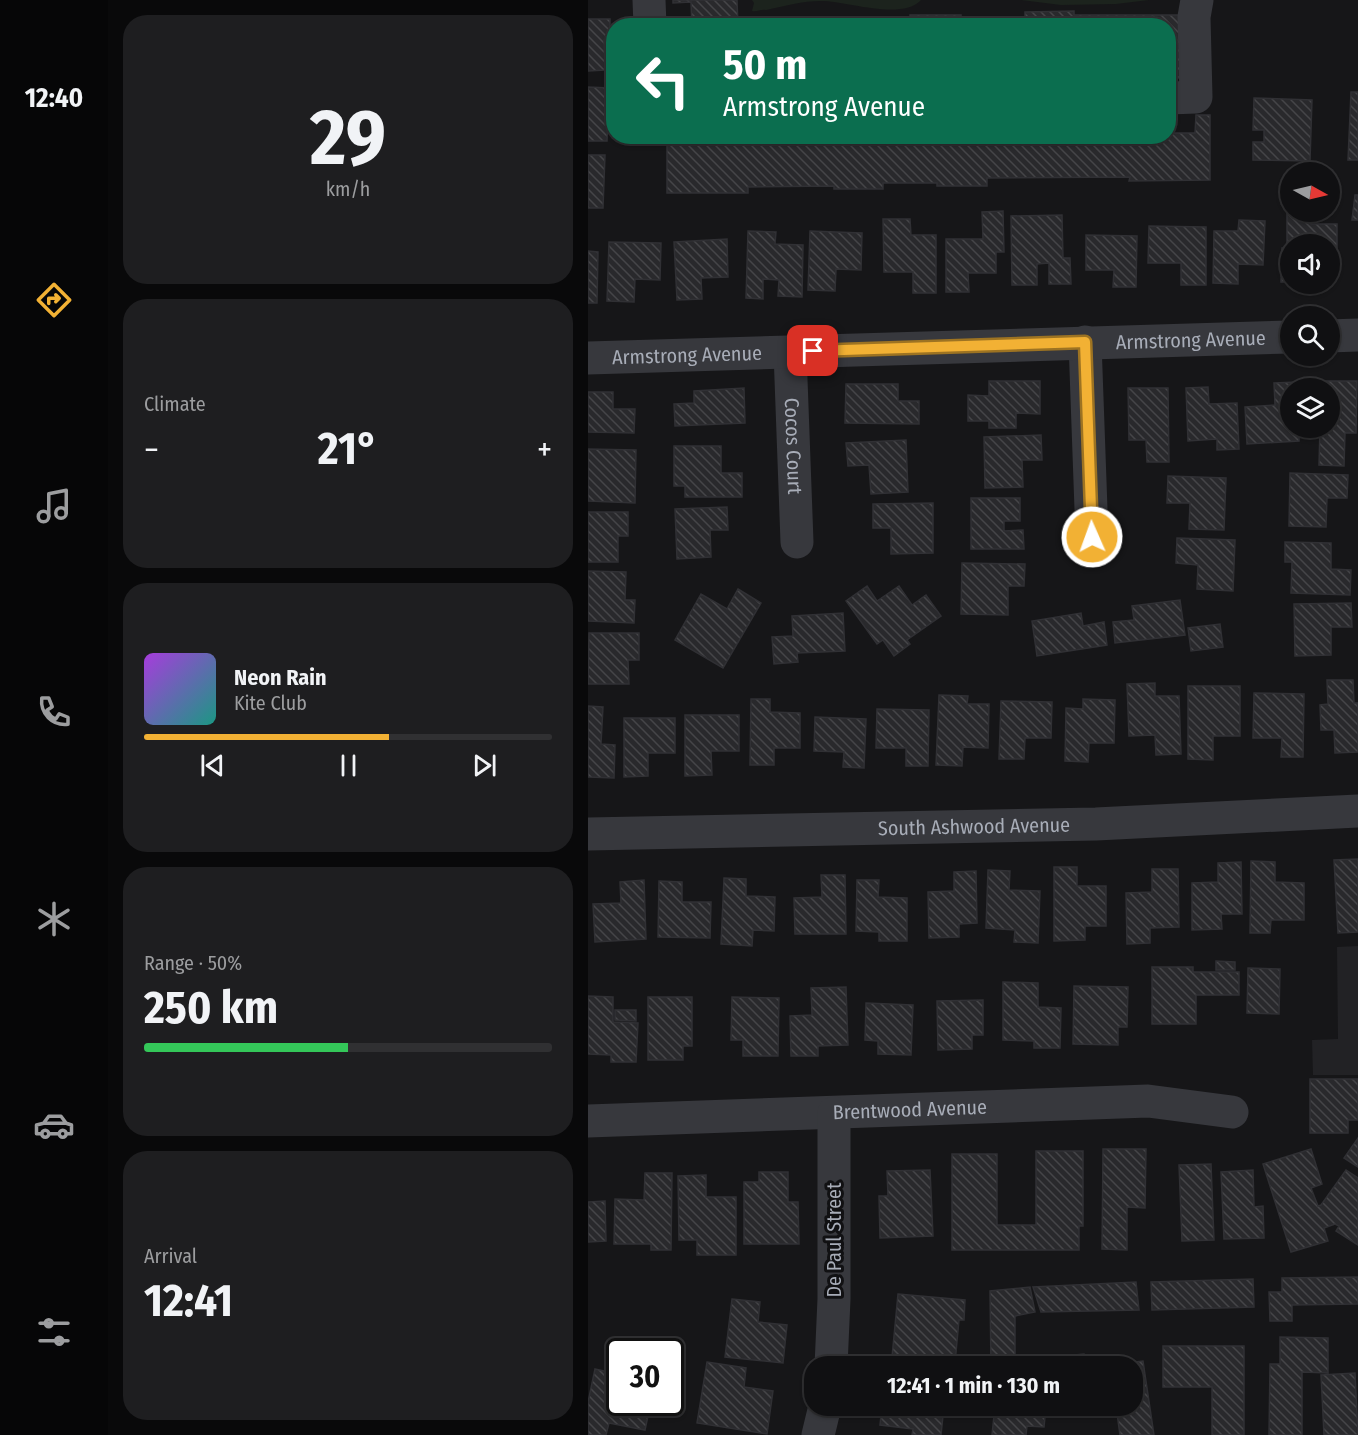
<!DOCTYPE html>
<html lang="en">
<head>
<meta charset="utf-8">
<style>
  :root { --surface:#101012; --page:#1e1e20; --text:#f1f3f6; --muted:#9c9d9f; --line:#303032; --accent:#f2b134 }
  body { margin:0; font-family:"Fira Sans Condensed",sans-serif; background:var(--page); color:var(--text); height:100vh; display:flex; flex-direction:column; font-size:22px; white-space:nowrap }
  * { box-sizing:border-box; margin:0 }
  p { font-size:20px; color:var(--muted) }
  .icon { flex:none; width:33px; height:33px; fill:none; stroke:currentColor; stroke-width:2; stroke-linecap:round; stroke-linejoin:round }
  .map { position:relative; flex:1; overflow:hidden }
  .drawer { display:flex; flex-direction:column; gap:15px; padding:15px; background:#09090a; width:480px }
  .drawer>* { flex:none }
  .guide { position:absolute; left:18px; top:18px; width:570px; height:126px; border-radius:24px; box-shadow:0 2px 4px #0004,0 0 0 2px var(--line); background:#0b6e4f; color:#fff; overflow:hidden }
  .needle { width:39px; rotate:98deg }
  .controls { position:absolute; left:692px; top:162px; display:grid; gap:12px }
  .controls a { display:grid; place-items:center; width:60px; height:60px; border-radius:50%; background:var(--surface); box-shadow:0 2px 4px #0004,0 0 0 2px var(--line); font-size:30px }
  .speed { position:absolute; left:18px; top:1338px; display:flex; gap:12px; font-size:30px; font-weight:700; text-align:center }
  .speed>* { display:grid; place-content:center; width:78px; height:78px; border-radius:50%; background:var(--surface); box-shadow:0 2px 4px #0004,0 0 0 2px var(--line); line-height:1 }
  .speed .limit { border:3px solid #111; border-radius:9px; background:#fff; color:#111 }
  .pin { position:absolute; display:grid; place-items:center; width:51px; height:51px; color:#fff; margin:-26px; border-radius:12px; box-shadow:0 3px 9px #0006 }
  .me { position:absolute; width:66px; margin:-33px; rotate:358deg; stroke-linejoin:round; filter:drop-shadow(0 0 4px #0008) }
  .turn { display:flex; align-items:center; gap:21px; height:126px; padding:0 18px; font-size:27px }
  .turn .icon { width:78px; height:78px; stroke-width:2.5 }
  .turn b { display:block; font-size:42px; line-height:51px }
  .big { font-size:45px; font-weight:700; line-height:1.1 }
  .drawer .widget { flex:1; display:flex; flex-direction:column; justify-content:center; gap:9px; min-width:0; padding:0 21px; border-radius:24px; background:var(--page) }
  .drawer .dial { align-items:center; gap:0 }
  .dial b { font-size:78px; line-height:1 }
  .song { display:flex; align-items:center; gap:18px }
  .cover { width:72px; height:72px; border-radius:9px; background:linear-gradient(135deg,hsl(280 70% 55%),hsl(170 70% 35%)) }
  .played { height:6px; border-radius:3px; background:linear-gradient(90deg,var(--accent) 60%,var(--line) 60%) }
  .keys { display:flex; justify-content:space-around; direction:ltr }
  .heat { display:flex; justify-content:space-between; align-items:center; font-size:33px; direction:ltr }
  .charge { height:9px; border-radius:4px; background:linear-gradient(90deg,#34c759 50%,var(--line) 0) }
  .trip { position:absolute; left:216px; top:1356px; width:339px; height:60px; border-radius:24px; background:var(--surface); box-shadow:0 2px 4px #0004,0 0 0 2px var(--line); font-weight:700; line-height:60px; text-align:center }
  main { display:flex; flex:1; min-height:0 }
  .tabs { display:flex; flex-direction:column; width:108px; justify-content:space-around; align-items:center; background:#060607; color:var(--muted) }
  .tabs .icon { width:42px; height:42px }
  .tabs .active { color:var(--accent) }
  .tabs b { font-size:27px; color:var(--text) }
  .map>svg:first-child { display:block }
</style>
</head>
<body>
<main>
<nav class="tabs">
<b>12:40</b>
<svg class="icon active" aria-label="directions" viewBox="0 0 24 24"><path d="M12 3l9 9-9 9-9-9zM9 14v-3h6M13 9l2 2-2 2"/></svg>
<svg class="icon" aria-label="music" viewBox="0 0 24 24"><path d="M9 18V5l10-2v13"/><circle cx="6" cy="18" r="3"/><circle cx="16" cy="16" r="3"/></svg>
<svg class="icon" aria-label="phone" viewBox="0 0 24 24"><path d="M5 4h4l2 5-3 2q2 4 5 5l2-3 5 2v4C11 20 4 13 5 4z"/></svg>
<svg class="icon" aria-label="climate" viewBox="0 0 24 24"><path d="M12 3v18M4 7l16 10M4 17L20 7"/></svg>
<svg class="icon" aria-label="car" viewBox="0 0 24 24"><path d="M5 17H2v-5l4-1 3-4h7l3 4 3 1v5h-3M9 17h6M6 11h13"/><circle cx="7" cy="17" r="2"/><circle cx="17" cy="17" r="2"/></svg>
<svg class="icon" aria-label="filters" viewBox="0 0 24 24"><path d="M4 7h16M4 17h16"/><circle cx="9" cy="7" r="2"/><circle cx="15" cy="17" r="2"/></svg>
</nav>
<section class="drawer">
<div class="widget dial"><b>29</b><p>km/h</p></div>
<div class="widget"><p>Climate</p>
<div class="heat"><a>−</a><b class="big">21°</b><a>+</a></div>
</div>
<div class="widget">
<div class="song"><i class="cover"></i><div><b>Neon Rain</b><p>Kite Club</p></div></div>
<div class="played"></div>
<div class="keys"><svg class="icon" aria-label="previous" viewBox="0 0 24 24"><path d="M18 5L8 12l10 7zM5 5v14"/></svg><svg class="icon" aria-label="pause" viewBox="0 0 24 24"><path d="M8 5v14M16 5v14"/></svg><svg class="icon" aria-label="next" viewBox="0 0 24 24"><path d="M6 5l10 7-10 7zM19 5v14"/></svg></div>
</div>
<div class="widget"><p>Range · 50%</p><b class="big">250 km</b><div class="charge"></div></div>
<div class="widget"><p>Arrival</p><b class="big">12:41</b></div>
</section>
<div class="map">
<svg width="770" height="1435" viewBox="0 0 770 1435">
  <defs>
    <pattern id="building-back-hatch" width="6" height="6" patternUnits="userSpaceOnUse" patternTransform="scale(1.5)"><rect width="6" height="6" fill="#29292c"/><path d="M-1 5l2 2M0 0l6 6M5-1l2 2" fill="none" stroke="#454548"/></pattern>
  </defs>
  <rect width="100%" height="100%" fill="#161618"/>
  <path fill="#222225" d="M770 946V1075H725L724 1040 750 1039 749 947Z"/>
  <path fill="#1c231d" d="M333 0C314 21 259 1 233 1 215 1 196 6 178 10 173 9 169 12 164 11L166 3 164 0Z
    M433 0H561L528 4 473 5Z"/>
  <path fill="url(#building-back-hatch)" stroke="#303034" stroke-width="1.5" d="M85 0H149L150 26H104L103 2 85 3Z
    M486 11V15H596V78H580V26L163 25H215V19L269 18V22L322 21V15H373V18L437 17V12Z
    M0 19H22V40H16L17 70 0 71Z
    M0 87 21 88 19 141H0Z
    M763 92H770V160H760Z
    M666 98 724 100 722 161 665 160V142H676V130H665Z
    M608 115H622V180L541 181 542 177 399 178V186H349V183H295V189H246V186L160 187V193H79V136H93L92 145H119V136H143V142H173V136H255V142H281V136H358V139H386V136H580V133H607Z
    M0 155H17L15 208H0Z
    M767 195H770V220H764Z
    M699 209H702V212H723V224H749V275H741V244H702V282H693L694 248H699Z
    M415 211 416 252H408V273H380L381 292H358V239H395L394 212Z
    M474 215 475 258H482L483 284H461V263L449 264V285H424L423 216Z
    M295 219H322L323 235H348V293H325V272H296Z
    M651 220 677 221 675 265 650 264V284L625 283 626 231H650Z
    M561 226 618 227V285H593V263H560Z
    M160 231 188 232 187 244 215 245 214 297 190 296 191 280 175 279V299L158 298Z
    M222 231 274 233 273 270 248 269 247 291 220 290Z
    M498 235 549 236 548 287H525L526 270H498Z
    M139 239 140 277 113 278 114 299 89 300 86 242Z
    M21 242 73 243 72 280 47 279 46 302 19 301Z
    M0 251 10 252 9 303H0Z
    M401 381H452V414L428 413V428H401V421H380V395L401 396Z
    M732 381H769L768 433H757L756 466 731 465 732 428H741V388H732Z
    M709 382V388H702V428H711V441L659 444 657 407 687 405 686 383Z
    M258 384H310V401H331V424L257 423Z
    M620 387 621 404 649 403 651 449 629 450V439L600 441 598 388Z
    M156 388 157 423 87 426 86 404 106 403V391Z
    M540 388H580L581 462H559L558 440H541Z
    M0 392H25V409H47L46 433 0 432Z
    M453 435 454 460H434L435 487 397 488 396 437Z
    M318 440 320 492 283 494 281 465 260 466 258 443Z
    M86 446H133V473H154V497H97V486H86Z
    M0 449 48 450 47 503 0 501Z
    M702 473 760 475 759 498H739L738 527 701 526Z
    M580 476 638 478 636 530 601 529 602 503H579Z
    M383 498H432V521H416V531L435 530 436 549H383Z
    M345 503V553L303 554V528H285V504Z
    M139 507 140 530H122L123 557 89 559 87 509Z
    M0 512H40V536H30V562H0Z
    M589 538 647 540 645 591 609 589 610 565 588 563Z
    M697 542 743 543V569L763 570 762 595 703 593 704 562H697Z
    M374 563 437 564 436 586H420V615L373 614Z
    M0 571 38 572 37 600H47L46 623 0 621Z
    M279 586 289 601 311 586 324 605 338 595 353 616 319 640 322 644 306 656 295 640 289 644 258 601Z
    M150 589 173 603 135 668 87 640 113 594 139 609Z
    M592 600 597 635 527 643 525 622 546 620 544 606Z
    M763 603 764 627H743V655L707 656 706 604Z
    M255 613 257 651 209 653 210 662 186 664 184 637 205 636 204 616Z
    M493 613 495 626 516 622 519 645 449 656 444 621Z
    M632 624 635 647 603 651 600 628Z
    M1 633H51V660H40L41 684H0Z
    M739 680H765L766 703H770V752L747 753 746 730H733L732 705 740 704Z
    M567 683V696H591L593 754 568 755 567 735 541 736 539 684Z
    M600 686H652V736H625V760L600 759Z
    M666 693 716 694 715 757H693L694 738H665Z
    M351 695 380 696 379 704H401L400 748 375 747 374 766 348 765Z
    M163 699H182V712L212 713V748H186V765H162Z
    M495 699 527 700 526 743H501L500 762 477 761 478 708 495 709Z
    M413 701 464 702 463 738H437L436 759H411Z
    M0 706 15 707 13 744 27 745 26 778 0 777Z
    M289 709 341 710 340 766H318V748H288Z
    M97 715H151V751H123L124 775 97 776Z
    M227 717 278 719 276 768 255 767 256 752 226 751Z
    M36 718H87V753H60V776L36 777Z
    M770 859V932L750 933 746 860Z
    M663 861 687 862V882L716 883V920H683L682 933H662Z
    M653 862 654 914H633L634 929 604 930V883L630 882V863Z
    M466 867H489V886H518V926H497V940L466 941Z
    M564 869H590L591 927 562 928V943L539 944 538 893 564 892Z
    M400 870 422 871 421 890 452 891 450 943 426 942 427 930 398 928Z
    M388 871 389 923 371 924V937L341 938 340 892 366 891V872Z
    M233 875H257L258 934H207L206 898 234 897Z
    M136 878 158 879V896L187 897 186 931 165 930 164 946 133 944Z
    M56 880 58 939 7 942 5 904 33 903 32 882Z
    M269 880H291L290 897 319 898V941H291V932L268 931Z
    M71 881 94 882V902H123L122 938 70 937Z
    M628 961 647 962V970H628Z
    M564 967H605V972H651V995H608V1024H564Z
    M660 968 692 969 691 1014 659 1013Z
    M415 982 450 983V1007L473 1008 472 1048H446V1041L415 1040Z
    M486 986 540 987 539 1027H530V1045L485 1044Z
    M258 987 260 1045 230 1046V1056H203L202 1016 224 1015 223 988Z
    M0 996 25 997V1022L50 1023 48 1062H23V1055L0 1054Z
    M60 997H104V1046H95V1060H60Z
    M144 997 191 998 190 1056H155V1040H143Z
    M395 1000V1035H384V1049L350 1050 349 1001Z
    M278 1003 325 1005 323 1055 290 1054V1041L277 1040Z
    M27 1010H48V1021L27 1020Z
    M722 1079H770V1120H760V1133H722Z
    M770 1138V1167L756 1158Z
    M515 1149H558L557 1208 539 1207V1250L514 1249Z
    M723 1149 734 1184 723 1188 730 1206 733 1205 758 1170 770 1178V1245L748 1231 751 1226 747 1224 736 1228 740 1241 703 1252 675 1164Z
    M448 1151H495V1226H491V1250H364V1154H409V1225H448Z
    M623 1164 626 1240 594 1241 591 1165Z
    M342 1170 345 1236 292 1238 291 1196H300L299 1171Z
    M665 1170 666 1207 675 1206 676 1238 636 1239 633 1172Z
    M171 1172H200V1202H210L211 1244H156V1182H171Z
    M57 1173H84L83 1250H63V1244H26L27 1199 56 1200Z
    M118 1175V1197H148V1255H109V1240H91L90 1176Z
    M17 1201 18 1241 0 1242V1202Z
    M770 1277V1304L704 1305V1321H682L681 1292H694V1278Z
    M665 1279 666 1307 564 1310 563 1282Z
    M548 1282 551 1310 453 1312 445 1287Z
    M442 1287 447 1312 427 1316V1366H403L402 1291Z
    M310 1294 377 1300 376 1320H371L367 1363 304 1357Z
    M144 1299 172 1302 170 1322 199 1325 195 1363 137 1357Z
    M692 1337 740 1338V1373L714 1372V1435H681L682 1364H692Z
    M575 1346H656V1435H624V1387H575Z
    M496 1354 498 1366H479L477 1356Z
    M555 1361 566 1435H532L528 1406H544V1366H512Z
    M119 1362 158 1368 156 1387 185 1391 179 1434 109 1423Z
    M7 1369 30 1374 27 1383 32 1384V1402H63L57 1430 21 1423 18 1435H0V1402Z
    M767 1373 770 1435H736L733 1375Z
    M294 1406H356L353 1435H324L325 1429 292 1425Z
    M407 1406 458 1407 456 1427 439 1426 438 1435H404Z"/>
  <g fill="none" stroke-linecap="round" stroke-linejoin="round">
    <g stroke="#37383d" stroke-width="33">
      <path d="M61 0 62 26"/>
      <path d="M580 98 608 97 606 17 609 0"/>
      <path d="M741 336 770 335"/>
      <path d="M497 342 504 537"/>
      <path id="s1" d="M202 352 209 542"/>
      <path id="s2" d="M0 358 702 337"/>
      <path id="s3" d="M0 834 508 824 770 811"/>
      <path id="s4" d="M0 1121 560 1101 644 1112"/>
      <path d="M243 1366 246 1299V1113"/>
      <path d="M230 1435 237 1406"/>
    </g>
  </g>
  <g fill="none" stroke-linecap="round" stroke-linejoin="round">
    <defs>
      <path id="route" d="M225 351 497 342 504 537"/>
    </defs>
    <use href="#route" stroke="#9d7322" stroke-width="15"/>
    <use href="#route" stroke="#f2b134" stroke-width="10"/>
  </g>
  <g text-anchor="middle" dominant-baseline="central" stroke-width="6" stroke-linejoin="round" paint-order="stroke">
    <g font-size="20" fill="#a8adb8" stroke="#111113">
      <text stroke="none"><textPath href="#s2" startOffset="603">Armstrong Avenue</textPath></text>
      <text stroke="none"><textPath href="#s2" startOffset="99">Armstrong Avenue</textPath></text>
      <text stroke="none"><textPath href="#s1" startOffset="94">Cocos Court</textPath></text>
      <text stroke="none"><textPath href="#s3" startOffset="386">South Ashwood Avenue</textPath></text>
      <text stroke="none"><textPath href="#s4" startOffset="322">Brentwood Avenue</textPath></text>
      <text transform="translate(246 1240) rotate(-90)">De Paul Street</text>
    </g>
  </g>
</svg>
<div class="controls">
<a><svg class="needle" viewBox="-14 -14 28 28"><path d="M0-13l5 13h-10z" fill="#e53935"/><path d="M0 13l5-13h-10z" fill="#9c9d9f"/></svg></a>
<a><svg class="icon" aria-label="sound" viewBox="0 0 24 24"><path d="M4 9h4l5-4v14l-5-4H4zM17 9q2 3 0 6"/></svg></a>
<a><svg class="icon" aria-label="search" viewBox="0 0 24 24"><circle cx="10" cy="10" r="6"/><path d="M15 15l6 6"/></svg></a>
<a><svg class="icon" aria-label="layers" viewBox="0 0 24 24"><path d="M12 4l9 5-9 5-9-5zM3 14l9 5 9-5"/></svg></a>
</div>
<div class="speed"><div class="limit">30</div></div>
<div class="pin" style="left:225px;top:351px;background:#d93025"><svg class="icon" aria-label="arrive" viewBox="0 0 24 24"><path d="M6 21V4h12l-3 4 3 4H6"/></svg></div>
<svg class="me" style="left:504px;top:537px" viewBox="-20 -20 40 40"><circle r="17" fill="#f2b134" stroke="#fff" stroke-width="3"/><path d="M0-11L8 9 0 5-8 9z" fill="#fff"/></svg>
<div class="trip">12:41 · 1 min · 130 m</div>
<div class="guide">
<div class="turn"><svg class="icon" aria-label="left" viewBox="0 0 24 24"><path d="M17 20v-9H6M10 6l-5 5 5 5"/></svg><div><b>50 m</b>Armstrong Avenue</div></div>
</div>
</div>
</main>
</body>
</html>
